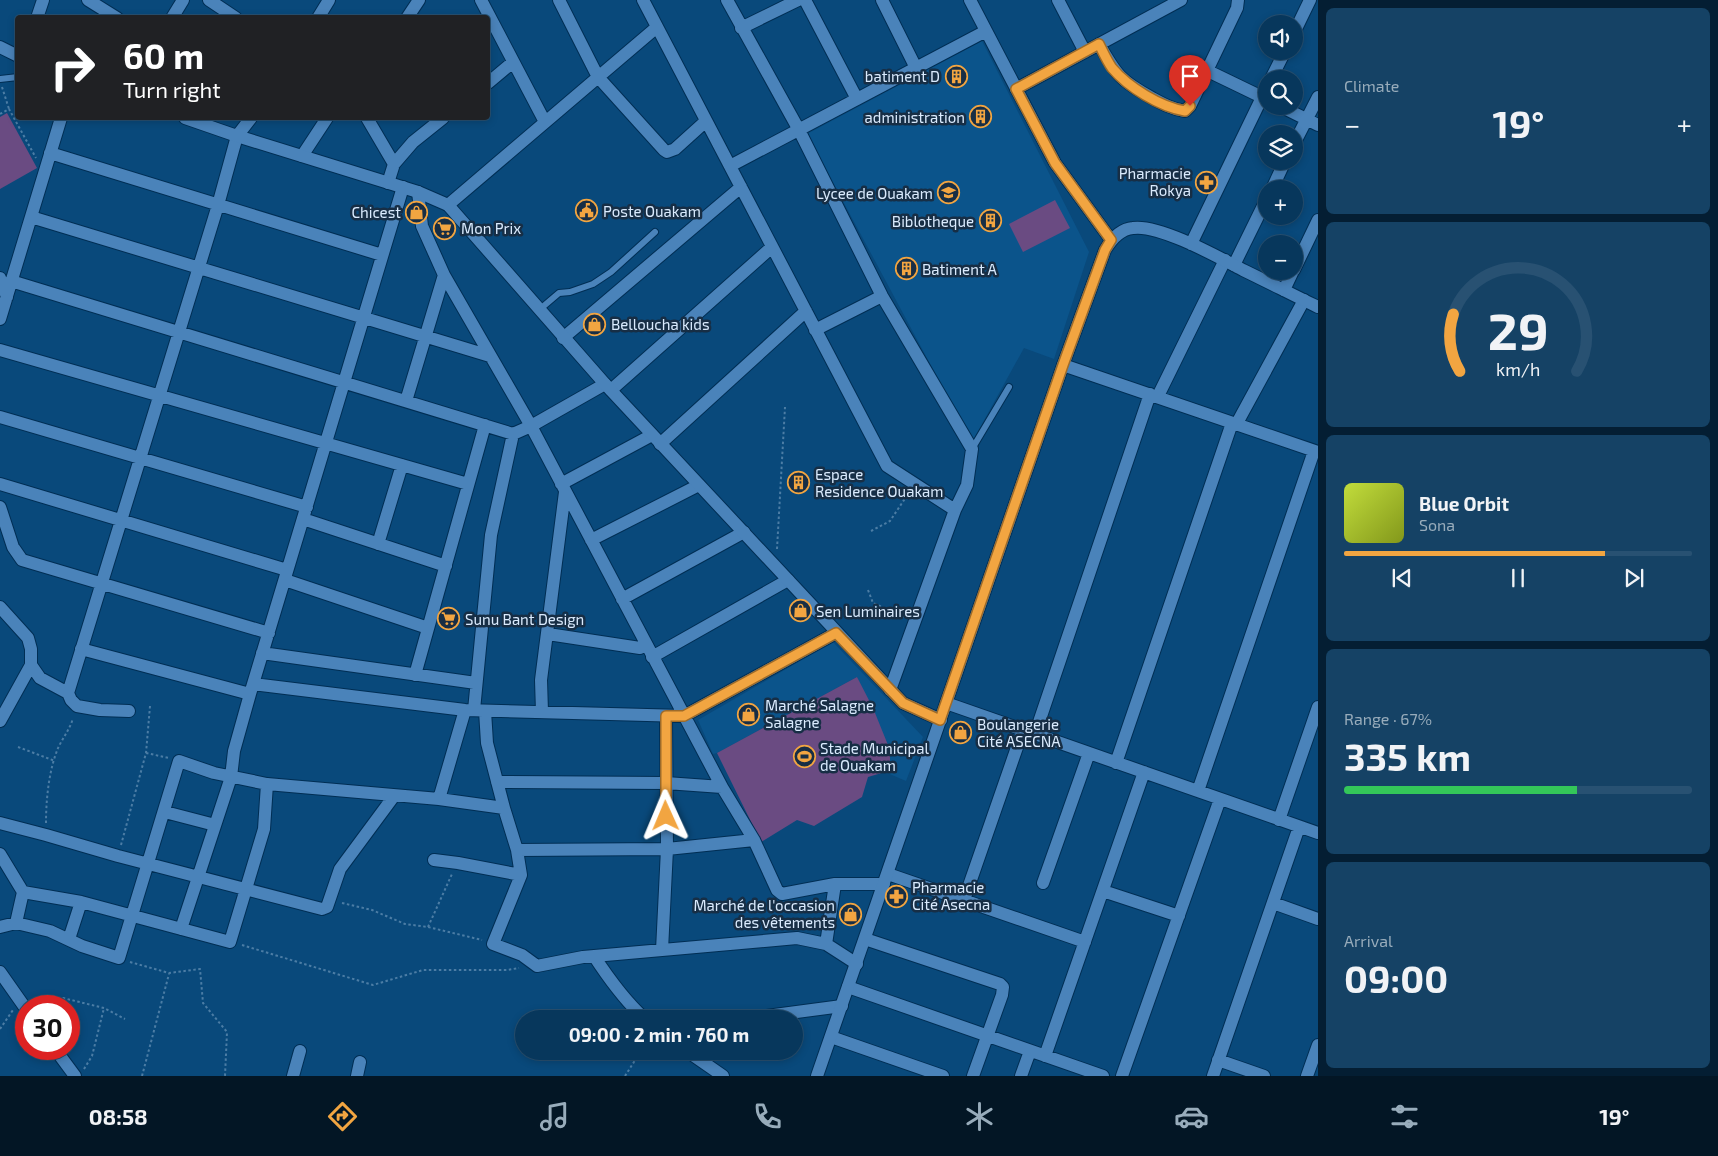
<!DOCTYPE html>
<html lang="en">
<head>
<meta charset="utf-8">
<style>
  :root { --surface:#07375c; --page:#154265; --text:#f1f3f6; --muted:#98acbb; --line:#285172; --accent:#f2a541 }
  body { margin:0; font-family:"Exo 2",sans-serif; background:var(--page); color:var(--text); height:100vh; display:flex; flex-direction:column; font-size:19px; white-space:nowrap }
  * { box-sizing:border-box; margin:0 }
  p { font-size:16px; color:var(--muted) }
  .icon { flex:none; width:28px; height:28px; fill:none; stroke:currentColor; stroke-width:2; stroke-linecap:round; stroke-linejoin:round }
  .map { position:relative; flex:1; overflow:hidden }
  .details { display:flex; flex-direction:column; gap:8px; padding:8px; background:#041e33; width:400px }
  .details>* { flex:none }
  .hud { position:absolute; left:15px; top:15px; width:475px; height:105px; border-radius:5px; box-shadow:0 2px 8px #0003,0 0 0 1px var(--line); background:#202124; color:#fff; overflow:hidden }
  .buttons { position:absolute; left:1258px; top:15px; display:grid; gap:10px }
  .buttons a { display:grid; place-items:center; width:45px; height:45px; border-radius:50%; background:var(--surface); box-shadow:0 2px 8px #0003,0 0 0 1px var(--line); font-size:25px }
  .speed { position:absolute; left:15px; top:995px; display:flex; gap:10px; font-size:25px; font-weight:700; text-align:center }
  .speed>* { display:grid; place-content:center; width:65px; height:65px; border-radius:50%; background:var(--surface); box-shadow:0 2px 8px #0003,0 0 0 1px var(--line); line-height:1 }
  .speed .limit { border:8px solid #d22; background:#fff; color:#111 }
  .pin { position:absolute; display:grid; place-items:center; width:42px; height:42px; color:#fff; margin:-51px -21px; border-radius:50% 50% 50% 0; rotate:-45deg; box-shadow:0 0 5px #0007 }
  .pin .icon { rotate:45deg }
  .me { position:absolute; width:55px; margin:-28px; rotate:359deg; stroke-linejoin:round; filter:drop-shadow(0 0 4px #0008) }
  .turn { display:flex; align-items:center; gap:18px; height:105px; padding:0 25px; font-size:22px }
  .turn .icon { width:65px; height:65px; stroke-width:2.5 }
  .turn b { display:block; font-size:35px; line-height:42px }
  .big { font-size:38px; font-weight:700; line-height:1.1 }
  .details .widget { flex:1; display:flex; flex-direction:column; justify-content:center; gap:8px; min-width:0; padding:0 18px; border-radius:8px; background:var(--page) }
  .details .dial { align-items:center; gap:0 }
  .dial svg { height:130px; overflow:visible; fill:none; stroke:var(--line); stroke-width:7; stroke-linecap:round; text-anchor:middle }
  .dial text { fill:var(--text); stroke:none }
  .song { display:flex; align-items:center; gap:15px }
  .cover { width:60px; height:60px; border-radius:8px; background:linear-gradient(135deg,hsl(70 70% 55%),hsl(70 70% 35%)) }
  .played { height:5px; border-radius:2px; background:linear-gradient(90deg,var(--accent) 75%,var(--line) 75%) }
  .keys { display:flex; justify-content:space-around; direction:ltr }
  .heat { display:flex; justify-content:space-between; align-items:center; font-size:28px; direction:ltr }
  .charge { height:8px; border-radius:4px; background:linear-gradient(90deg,#34c759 67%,var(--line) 0) }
  .trip { position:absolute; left:515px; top:1010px; width:288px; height:50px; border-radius:25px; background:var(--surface); box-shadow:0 2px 8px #0003,0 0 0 1px var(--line); font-weight:700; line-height:50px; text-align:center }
  .tab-bar { display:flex; height:80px; justify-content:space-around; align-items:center; background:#031625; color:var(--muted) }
  .tab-bar .icon { width:35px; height:35px }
  .tab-bar .current { color:var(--accent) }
  .tab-bar b { font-size:22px; color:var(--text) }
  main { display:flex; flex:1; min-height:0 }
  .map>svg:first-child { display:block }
</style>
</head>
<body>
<main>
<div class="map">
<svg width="1318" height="1076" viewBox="0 0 1318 1076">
  <rect width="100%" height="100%" fill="#09497b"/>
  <path fill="#0b548b" d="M982 41 1089 252 1054 359 1024 348 972 442 807 134Z
    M833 642 923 737 906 781 885 772 890 761 857 677 717 753 713 754 698 720Z"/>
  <path fill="#6a4b82" d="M7 113 37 168 0 189V117Z
    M1055 200 1070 228 1023 252 1009 224Z
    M857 677 873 708 890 750V761L885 772 868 777 862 797 814 826 797 820 761 842 717 753Z"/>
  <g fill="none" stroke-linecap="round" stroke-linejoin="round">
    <defs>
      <path id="lane" d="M0 79 18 77
        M539 310 559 293 570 292 593 284 611 272 655 232
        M972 449 1009 387"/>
      <path id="street" d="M88 0 117 18
        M209 0 236 18
        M481 0 545 122
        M559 0 598 77 664 150 667 152 675 149 706 121
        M643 0 887 466 955 510
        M727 0 799 130 882 296 972 449 967 485 955 510 890 690
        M805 0 857 99
        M882 0 916 68
        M970 0 1055 163 1111 240
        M1058 0 1085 52
        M37 18 43 0
        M172 18 183 0
        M407 18 419 0
        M741 28 798 0
        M1099 44C1116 75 1121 81 1152 98 1163 104 1172 109 1185 111L1190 106 1237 8 1238 0
        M1208 71 1266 99
        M488 83 513 62
        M1016 89 1181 0
        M1280 106 1318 125
        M367 118 394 164
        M1294 144 1318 97
        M50 153 382 255
        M302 156 327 118
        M730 166 986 31
        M388 183 394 164 413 142 443 118
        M1272 189 1285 161
        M418 192 422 226 444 275 531 426 722 787 754 840 777 890 782 894 835 884H884
        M448 205 657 27
        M31 217 490 356
        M1234 265 1266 200
        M1294 270 1318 220
        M0 278 7 297
        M11 281 513 434 531 426 605 384
        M1284 290 1293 271
        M0 319 61 118
        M815 330 882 296
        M563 338 741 187
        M0 350 468 484
        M1063 365 1318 452
        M611 390 772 247
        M1158 396 1225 260
        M406 401 444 275
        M0 417 307 507
        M1236 425 1304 300
        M660 444 806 311
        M0 484 287 570
        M561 484 652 435
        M0 507 13 547 22 560 269 633
        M303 519 446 566
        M591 540 699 485
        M378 544 402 465
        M285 580 428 628
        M622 599 744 532
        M0 607 28 638 31 649V665L40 678 68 693 71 700 77 706 100 710 129 711
        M548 634 640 648 646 644
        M81 649 250 694
        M262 653 476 683
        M652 657 788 580
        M415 675 485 425
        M253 684 465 710 684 716 836 633
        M68 693 218 205 237 136
        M946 703 1318 833
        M474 710 491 535 513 434
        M485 711 487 743 504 808 517 850 521 875 493 944 522 955 537 966 583 957 797 938 826 944 857 964
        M542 712 541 680 565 492
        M0 721 31 665
        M1035 734 1150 394
        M1116 763 1232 423
        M497 782 666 783 722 787
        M1198 791 1314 451
        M439 799 465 710
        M165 812 215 825
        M1279 820 1318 707
        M0 823 46 835 118 856 322 909 327 907 340 869 394 796
        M517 850 667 849 754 840
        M0 854 23 892 16 923
        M434 860 458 863 521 875
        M888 874 1085 942
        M1043 883 1089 753
        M1103 891 1179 916
        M23 892 81 902 230 942 264 829 267 784
        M964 900 1023 730
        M1273 903 1318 919
        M0 927 16 923 50 931 82 946 119 958 179 761 214 773 267 784 439 799 504 808
        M181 929 231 777 234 751 250 694 403 187
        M69 939 81 902
        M865 939 1000 984 1003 987 1002 995 973 1076
        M826 944 835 884
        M662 950 667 849 666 716
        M594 956C609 979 625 1001 645 1019
        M0 972 26 1009
        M848 987 1103 1076
        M744 1019 842 1006
        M831 1037 943 1076
        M55 1049 75 1076
        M687 1051 723 1076
        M1045 1056 1144 772
        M1218 1060 1264 1076
        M293 1076 300 1051
        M357 1076 360 1062
        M1021 1076 1030 1051
        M1122 1076 1220 799
        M1213 1076 1299 827
        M1307 1076 1318 1045"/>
      <path id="secondary" d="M318 18 329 0
        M1294 33 1310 0
        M0 47 18 56
        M1271 79 1285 51
        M185 118 237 136 418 192 448 205 605 384 903 703 941 720
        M237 136 251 118
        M1191 244 1266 89
        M817 1076 1063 365 1105 250C1111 240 1120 229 1133 228 1159 224 1218 257 1243 270 1268 282 1293 295 1318 307"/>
    </defs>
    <use href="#lane" stroke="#002e54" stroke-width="8"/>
    <use href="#street" stroke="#002e54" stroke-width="14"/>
    <use href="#secondary" stroke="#002e54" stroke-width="14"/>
    <path stroke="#4c7da5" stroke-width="2" stroke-dasharray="2.5 2.5" stroke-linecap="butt" d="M2 87 9 109
      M0 114 9 109 36 158
      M871 531 890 521 908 494
      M777 549 785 407
      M868 590 873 603 904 617
      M18 747 55 761
      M146 753 169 758
      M46 823C46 799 49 768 59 746 64 736 70 729 73 718
      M121 845 146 753 150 706
      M342 903 372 910 405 924 428 927 482 940
      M428 927 452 874
      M242 945 373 985 423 970H507L519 968
      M130 962 169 973 200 969 203 1003 227 1032 225 1076
      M39 1006 63 998 104 1008 125 1019
      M0 1029 13 1010
      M84 1069 92 1056 104 1008
      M142 1076 169 974
      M625 1076 641 1051"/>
    <use href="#lane" stroke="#4a83ba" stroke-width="6"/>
    <use href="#street" stroke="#4a83ba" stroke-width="12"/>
    <use href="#secondary" stroke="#4a83ba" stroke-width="12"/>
  </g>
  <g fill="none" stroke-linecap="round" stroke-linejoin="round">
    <defs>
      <path id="route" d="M666 816V716H684L836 633 903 703 940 720 1063 365 1105 250 1111 240 1055 163 1016 89 1099 44C1103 52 1107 61 1112 68 1128 87 1160 107 1185 111L1190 106"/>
    </defs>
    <use href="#route" stroke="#9d6b2a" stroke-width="12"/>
    <use href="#route" stroke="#f2a541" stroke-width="9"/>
  </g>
  <defs>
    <symbol id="building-ring" viewBox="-11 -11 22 22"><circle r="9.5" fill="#172e45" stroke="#f2a541" stroke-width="1.5"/><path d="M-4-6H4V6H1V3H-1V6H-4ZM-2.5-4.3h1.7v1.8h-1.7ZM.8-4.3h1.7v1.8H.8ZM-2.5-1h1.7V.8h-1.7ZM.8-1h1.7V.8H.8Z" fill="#f2a541"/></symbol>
    <symbol id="pharmacy-ring" viewBox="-11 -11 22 22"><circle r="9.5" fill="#172e45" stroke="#f2a541" stroke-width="1.5"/><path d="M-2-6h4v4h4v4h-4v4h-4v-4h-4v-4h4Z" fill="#f2a541"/></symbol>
    <symbol id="school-ring" viewBox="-11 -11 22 22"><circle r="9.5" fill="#172e45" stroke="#f2a541" stroke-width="1.5"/><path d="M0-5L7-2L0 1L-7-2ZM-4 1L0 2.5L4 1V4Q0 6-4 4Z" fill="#f2a541"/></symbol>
    <symbol id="civic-ring" viewBox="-11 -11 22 22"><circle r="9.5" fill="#172e45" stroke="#f2a541" stroke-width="1.5"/><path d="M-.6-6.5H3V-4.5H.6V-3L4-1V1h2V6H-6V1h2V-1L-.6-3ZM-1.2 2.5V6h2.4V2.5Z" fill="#f2a541"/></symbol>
    <symbol id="shop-ring" viewBox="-11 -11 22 22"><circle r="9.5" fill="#172e45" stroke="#f2a541" stroke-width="1.5"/><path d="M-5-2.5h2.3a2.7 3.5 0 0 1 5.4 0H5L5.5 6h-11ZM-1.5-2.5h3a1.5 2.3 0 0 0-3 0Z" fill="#f2a541"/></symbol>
    <symbol id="supermarket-ring" viewBox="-11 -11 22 22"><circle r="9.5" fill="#172e45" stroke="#f2a541" stroke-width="1.5"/><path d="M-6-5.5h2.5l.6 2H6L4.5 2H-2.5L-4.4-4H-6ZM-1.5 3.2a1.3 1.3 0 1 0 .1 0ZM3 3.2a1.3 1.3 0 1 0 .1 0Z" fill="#f2a541"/></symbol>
    <symbol id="stadium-ring" viewBox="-11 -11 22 22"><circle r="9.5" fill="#172e45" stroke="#f2a541" stroke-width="1.5"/><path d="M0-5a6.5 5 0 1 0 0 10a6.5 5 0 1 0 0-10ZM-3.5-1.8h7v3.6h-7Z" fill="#f2a541"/></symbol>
  </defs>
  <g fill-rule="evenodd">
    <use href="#building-ring" x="944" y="64" width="25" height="25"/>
    <use href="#building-ring" x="968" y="104" width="25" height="25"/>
    <use href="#pharmacy-ring" x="1194" y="170" width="25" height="25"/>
    <use href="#school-ring" x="936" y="180" width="25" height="25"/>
    <use href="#civic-ring" x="574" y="198" width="25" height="25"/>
    <use href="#shop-ring" x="404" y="200" width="25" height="25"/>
    <use href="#building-ring" x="978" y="208" width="25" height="25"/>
    <use href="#supermarket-ring" x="432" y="216" width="25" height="25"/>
    <use href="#building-ring" x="894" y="256" width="25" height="25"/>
    <use href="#shop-ring" x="582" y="312" width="25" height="25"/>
    <use href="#building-ring" x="786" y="470" width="25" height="25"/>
    <use href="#shop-ring" x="788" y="598" width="25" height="25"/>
    <use href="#supermarket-ring" x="436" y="606" width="25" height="25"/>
    <use href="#shop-ring" x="736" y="702" width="25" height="25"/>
    <use href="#shop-ring" x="948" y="720" width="25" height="25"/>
    <use href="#stadium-ring" x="792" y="744" width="25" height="25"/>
    <use href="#pharmacy-ring" x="884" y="884" width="25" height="25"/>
    <use href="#shop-ring" x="838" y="902" width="25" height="25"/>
  </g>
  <g text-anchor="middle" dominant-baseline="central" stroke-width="5" stroke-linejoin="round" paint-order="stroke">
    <g font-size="15" fill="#daebfe" stroke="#172e45" text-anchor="start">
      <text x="940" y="76" text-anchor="end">batiment D</text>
      <text x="965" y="117" text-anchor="end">administration</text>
      <text x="1191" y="173" text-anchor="end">Pharmacie<tspan x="1191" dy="17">Rokya</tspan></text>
      <text x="933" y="193" text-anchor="end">Lycee de Ouakam</text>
      <text x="603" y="211">Poste Ouakam</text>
      <text x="401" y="212" text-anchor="end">Chicest</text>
      <text x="974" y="221" text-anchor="end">Biblotheque</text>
      <text x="461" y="228">Mon Prix</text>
      <text x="922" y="269">Batiment A</text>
      <text x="611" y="324">Belloucha kids</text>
      <text x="815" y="474">Espace<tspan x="815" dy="17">Residence Ouakam</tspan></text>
      <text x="816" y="611">Sen Luminaires</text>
      <text x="465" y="619">Sunu Bant Design</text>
      <text x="765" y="705">Marché Salagne<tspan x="765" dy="17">Salagne</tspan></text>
      <text x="977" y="724">Boulangerie<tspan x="977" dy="17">Cité ASECNA</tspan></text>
      <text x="820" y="748">Stade Municipal<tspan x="820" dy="17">de Ouakam</tspan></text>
      <text x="912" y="887">Pharmacie<tspan x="912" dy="17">Cité Asecna</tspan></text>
      <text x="835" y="905" text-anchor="end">Marché de l'occasion<tspan x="835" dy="17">des vêtements</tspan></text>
    </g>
  </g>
</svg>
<div class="buttons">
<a><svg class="icon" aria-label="sound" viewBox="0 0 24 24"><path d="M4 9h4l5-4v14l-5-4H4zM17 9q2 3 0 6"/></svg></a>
<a><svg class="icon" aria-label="search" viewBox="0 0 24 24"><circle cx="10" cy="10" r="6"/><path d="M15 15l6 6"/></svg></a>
<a><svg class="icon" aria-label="layers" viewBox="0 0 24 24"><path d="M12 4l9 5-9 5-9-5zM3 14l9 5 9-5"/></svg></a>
<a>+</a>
<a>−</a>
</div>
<div class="speed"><div class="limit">30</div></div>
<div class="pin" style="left:1190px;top:106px;background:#d93025"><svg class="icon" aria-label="arrive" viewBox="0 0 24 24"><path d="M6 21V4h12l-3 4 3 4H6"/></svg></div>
<svg class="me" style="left:666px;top:816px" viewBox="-20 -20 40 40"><path d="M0-17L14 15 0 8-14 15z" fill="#f2a541" stroke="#fff" stroke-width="4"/></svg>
<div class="trip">09:00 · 2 min · 760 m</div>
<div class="hud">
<div class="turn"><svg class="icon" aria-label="right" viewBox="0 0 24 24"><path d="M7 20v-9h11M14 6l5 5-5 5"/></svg><div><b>60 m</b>Turn right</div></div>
</div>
</div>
<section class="details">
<div class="widget"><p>Climate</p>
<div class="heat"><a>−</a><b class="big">19°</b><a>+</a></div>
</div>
<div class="widget dial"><svg viewBox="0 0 100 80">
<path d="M14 69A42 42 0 1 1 86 69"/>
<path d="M14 69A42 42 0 0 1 10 34" stroke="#f2a541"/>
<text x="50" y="56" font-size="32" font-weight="700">29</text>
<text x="50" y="72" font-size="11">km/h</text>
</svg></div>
<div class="widget">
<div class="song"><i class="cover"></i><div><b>Blue Orbit</b><p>Sona</p></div></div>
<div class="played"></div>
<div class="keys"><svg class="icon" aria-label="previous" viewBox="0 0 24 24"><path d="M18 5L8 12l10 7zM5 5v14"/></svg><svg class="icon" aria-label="pause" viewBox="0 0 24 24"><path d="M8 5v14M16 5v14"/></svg><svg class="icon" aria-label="next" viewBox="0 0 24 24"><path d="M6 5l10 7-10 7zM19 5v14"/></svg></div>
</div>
<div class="widget"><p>Range · 67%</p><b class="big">335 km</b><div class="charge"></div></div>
<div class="widget"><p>Arrival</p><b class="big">09:00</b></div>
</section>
</main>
<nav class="tab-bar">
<b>08:58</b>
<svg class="icon current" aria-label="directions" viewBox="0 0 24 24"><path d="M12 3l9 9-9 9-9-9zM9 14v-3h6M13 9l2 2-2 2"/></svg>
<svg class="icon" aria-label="music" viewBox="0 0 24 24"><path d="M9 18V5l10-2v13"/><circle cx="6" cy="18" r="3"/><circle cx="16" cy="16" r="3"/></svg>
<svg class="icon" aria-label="phone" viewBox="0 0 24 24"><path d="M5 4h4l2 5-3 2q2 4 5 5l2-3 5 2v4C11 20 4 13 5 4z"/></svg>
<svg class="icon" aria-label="climate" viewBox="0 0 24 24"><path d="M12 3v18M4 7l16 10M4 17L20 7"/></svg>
<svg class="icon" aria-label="car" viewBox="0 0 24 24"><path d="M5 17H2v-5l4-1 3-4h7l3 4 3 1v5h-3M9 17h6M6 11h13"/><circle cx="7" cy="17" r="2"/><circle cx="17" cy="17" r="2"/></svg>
<svg class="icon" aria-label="filters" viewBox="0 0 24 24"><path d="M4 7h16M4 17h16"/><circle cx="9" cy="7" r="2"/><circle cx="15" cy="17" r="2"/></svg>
<b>19°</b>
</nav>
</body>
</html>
